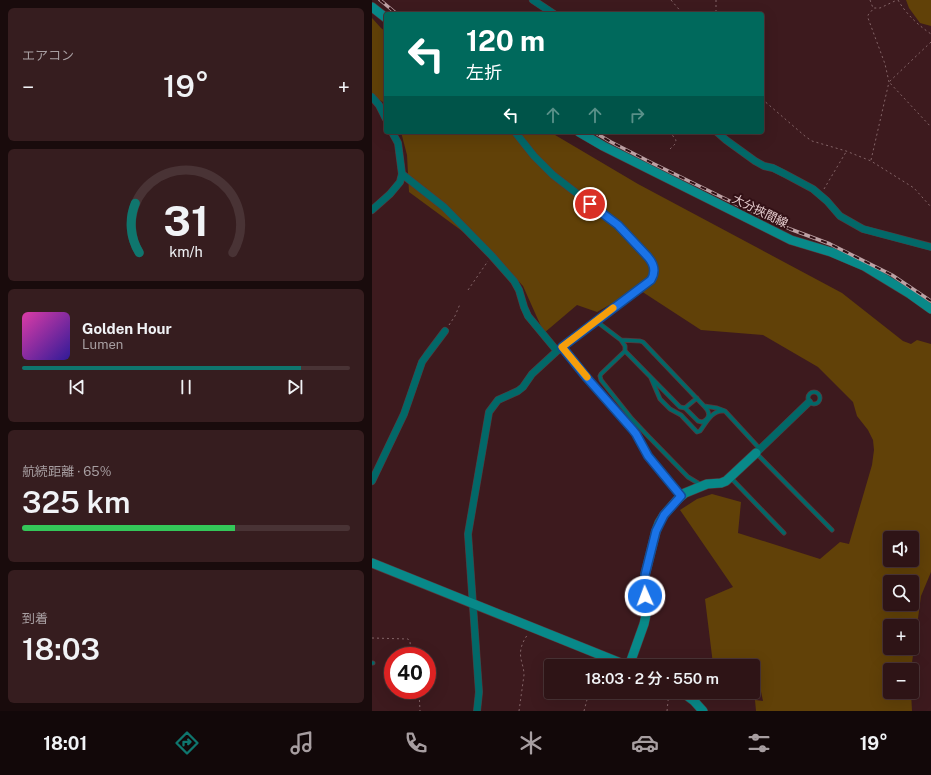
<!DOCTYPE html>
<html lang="ja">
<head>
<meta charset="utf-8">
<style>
  :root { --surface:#2e1416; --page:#361d1f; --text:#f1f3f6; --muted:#a79ea1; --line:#493335; --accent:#0f766e }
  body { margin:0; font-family:"Public Sans","Noto Sans JP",sans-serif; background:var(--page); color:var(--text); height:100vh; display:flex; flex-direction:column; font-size:15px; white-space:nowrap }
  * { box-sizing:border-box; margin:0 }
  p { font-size:13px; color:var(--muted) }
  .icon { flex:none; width:22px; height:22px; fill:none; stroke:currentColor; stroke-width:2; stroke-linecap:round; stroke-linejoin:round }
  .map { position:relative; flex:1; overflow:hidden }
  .drawer { display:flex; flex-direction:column; gap:8px; padding:8px; background:#190b0c; width:372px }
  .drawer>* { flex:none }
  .top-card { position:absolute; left:12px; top:12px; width:380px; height:122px; border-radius:4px; box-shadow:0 4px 16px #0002,0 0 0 1px var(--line); background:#00695c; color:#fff; overflow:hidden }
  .controls { position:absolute; left:511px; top:531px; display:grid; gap:8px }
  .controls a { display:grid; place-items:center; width:36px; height:36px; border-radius:4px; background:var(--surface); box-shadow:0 4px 16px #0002,0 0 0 1px var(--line); font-size:20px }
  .speed { position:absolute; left:12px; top:647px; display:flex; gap:8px; font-size:20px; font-weight:700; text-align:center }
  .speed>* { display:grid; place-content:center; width:52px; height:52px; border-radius:50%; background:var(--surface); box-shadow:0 4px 16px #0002,0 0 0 1px var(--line); line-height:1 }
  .speed .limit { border:6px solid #d22; background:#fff; color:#111 }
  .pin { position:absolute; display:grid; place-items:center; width:34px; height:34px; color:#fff; margin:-17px; border:2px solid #fff; border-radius:50%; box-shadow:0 1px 4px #0007 }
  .me { position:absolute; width:44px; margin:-22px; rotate:358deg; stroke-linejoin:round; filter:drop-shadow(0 0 3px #0008) }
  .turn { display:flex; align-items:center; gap:14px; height:84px; padding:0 16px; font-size:18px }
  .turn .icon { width:52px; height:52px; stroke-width:2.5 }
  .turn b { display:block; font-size:28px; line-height:34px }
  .lanes { display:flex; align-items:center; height:38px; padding:0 16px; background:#0003; justify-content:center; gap:20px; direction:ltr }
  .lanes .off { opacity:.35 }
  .big { font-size:30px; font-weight:600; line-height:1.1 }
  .drawer .widget { flex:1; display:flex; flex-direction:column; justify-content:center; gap:6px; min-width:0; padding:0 14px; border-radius:6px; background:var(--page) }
  .drawer .dial { align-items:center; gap:0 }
  .dial svg { height:104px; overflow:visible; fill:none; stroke:var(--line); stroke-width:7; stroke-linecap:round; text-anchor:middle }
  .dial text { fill:var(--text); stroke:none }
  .song { display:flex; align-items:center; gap:12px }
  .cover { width:48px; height:48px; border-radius:6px; background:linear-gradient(135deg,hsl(320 70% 55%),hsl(250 70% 35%)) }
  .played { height:4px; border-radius:2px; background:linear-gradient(90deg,var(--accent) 85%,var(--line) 85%) }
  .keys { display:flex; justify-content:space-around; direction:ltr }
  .heat { display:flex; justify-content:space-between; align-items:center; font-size:22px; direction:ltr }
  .charge { height:6px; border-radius:3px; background:linear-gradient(90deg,#34c759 65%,var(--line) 0) }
  .trip { position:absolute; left:172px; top:659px; width:216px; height:40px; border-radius:4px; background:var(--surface); box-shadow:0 4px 16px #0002,0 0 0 1px var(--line); font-weight:600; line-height:40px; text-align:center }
  .tab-bar { display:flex; height:64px; justify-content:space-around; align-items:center; background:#120809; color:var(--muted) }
  .tab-bar .icon { width:28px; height:28px }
  .tab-bar .active { color:var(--accent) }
  .tab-bar b { font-size:18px; color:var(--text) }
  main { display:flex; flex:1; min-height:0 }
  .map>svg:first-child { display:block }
</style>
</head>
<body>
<main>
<section class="drawer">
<div class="widget"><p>エアコン</p>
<div class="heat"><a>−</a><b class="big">19°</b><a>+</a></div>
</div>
<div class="widget dial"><svg viewBox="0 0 100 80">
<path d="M14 69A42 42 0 1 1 86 69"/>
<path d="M14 69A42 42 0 0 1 11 31" stroke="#0f766e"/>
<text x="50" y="56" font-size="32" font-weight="700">31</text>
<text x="50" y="72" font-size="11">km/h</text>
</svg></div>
<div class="widget">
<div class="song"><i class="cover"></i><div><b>Golden Hour</b><p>Lumen</p></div></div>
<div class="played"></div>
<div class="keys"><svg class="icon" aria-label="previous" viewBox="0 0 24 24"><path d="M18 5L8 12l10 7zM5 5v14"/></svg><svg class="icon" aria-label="pause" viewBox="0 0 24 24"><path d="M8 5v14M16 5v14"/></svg><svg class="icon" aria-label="next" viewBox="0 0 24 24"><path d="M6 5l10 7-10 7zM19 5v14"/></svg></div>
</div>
<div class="widget"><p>航続距離 · 65%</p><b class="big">325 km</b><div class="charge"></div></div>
<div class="widget"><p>到着</p><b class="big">18:03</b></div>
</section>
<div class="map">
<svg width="559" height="711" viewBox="0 0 559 711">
  <rect width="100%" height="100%" fill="#3d1a1e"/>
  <path fill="#614108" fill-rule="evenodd" d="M534 0H559V26L548 23 537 8Z
    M0 18 9 28 14 32V104L0 95Z
    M29 132H178L266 184 470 293 531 341 539 344 545 340 559 344V572L549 596 539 670H518V692H539L540 711H384L383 700 391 701 383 663 341 664 333 599 361 587 308 510 325 499 340 494 369 502 366 533 448 559 468 542 477 544 500 465 502 450 501 440 496 430 485 416 481 402 446 367 391 335 329 330 266 289 225 312 205 305 172 333 151 286 120 253 37 192 35 155ZM518 538H540V560H518ZM518 582H540V604H518ZM518 626H540V648H518Z"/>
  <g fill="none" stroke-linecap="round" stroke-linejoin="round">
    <defs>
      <path id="lane" d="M224 321 249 340 268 341 271 342 332 406 345 408 353 411 388 449
        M249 340 253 346V351L229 374 228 376 229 380 260 419 276 436 316 477 326 483 328 486
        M253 351 308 407 313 408 325 398
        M279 378 288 399 298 409 309 415 325 432 328 431C334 423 340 410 351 411
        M436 398a6 6 0 1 1 12 0a6 6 0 1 1-12 0Z
        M313 408 326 421 330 422C339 418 338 412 332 406
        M385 454 460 530
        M359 478 412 533
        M0 663H1"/>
      <path id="street" d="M161 0 182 14
        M0 97 7 105 14 119
        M345 132 354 140 383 161 392 166 401 168 413 174 441 189 455 201 468 216 491 229 559 247
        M30 174 72 207 120 256 142 281 147 290 152 307 156 316 185 351 279 280 282 275V269L280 261 276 257 246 225 181 175 162 156 143 132
        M0 210 18 194 28 182 30 174 26 143 20 132
        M190 347 215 378 260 429 264 434 276 456 309 496
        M384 453 437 402
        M0 481 32 414 50 362 55 355 73 331
        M105 711 107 692 96 534 117 412 126 400 146 391 151 387 160 374 185 351"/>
      <path id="secondary" d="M0 7 14 18
        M207 132 231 146 419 240 459 252 492 266 538 294 559 309
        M0 563 256 666
        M257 666 272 624 274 615 273 575 284 531 287 523 292 515 305 500 313 493 335 484 349 483 354 481 384 453
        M310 692 322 701 331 711"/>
    </defs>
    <use href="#lane" stroke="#58373b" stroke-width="5"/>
    <use href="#street" stroke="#58373b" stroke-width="8"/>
    <use href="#secondary" stroke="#58373b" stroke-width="10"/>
    <path stroke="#846568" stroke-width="1" stroke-dasharray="2 3" stroke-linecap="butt" d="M299 0 311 14
      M344 0V14
      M498 0 501 8
      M526 0C534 14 546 25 559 34
      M559 42 517 82 559 127
      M390 99 434 137 440 141 474 151 499 161 542 188 559 207
      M298 149 303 144 304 140 298 132
      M499 160 517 82 513 64 496 18V15L502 8H508L525 0
      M452 189 474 152
      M96 290 116 261
      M77 325 83 316 88 304
      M0 638 36 639 38 641 39 656
      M47 690 48 711
      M147 711 152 675C152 669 150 664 149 659 147 649 151 641 156 634
      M212 711 217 692
      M295 711 297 692"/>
    <use href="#lane" stroke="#026868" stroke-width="3.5"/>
    <use href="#street" stroke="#026868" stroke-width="7"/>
    <use href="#secondary" stroke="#088989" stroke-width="9"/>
    <defs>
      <path id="rail" d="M8 0 25 14
        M222 132 239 142 280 163 366 205 418 229 458 244 520 275 559 301"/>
    </defs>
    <use href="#rail" stroke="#bda1a4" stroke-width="3.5"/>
    <use href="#rail" stroke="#321015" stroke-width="2" stroke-dasharray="6" stroke-linecap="butt"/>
  </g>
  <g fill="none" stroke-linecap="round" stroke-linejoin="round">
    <defs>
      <path id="route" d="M218 204 246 225 276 257C282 264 284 272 279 280L190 347 215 378 260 429 264 434 276 456 309 496 292 515 284 531 273 575V596"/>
    </defs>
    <use href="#route" stroke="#114b97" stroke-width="10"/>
    <use href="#route" stroke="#1a73e8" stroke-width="7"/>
    <path stroke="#f59e0b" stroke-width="7" d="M215 377 190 347 241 308"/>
  </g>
  <g text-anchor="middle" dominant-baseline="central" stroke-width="4" stroke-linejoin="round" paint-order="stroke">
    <g font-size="12" fill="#e8cfd1" stroke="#321015">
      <text transform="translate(388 211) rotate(26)">大分挾間線</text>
    </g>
  </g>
</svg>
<div class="controls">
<a><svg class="icon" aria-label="sound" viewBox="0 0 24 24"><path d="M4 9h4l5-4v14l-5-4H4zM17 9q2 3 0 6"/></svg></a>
<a><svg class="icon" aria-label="search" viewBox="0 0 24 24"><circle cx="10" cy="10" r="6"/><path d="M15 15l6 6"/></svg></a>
<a>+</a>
<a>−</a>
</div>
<div class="speed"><div class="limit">40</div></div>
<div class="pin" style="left:218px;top:204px;background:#d93025"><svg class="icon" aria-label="arrive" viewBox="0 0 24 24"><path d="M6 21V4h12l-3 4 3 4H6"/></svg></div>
<svg class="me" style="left:273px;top:596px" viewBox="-20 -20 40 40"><circle r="17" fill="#1a73e8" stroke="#fff" stroke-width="3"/><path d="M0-11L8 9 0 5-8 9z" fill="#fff"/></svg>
<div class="trip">18:03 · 2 分 · 550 m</div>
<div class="top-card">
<div class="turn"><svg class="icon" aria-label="left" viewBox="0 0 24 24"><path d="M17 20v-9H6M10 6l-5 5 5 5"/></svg><div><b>120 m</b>左折</div></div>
<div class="lanes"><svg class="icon" aria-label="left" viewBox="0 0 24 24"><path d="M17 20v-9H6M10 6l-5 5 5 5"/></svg><svg class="icon off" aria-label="ahead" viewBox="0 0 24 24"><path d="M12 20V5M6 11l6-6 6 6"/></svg><svg class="icon off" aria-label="ahead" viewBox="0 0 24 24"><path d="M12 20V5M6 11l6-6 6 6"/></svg><svg class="icon off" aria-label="right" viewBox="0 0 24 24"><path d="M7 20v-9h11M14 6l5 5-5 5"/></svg></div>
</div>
</div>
</main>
<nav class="tab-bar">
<b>18:01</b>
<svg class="icon active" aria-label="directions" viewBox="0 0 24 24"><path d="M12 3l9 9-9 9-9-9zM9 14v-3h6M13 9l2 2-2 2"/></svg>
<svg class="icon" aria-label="music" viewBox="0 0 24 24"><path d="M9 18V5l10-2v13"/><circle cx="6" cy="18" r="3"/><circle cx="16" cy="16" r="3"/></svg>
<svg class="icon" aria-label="phone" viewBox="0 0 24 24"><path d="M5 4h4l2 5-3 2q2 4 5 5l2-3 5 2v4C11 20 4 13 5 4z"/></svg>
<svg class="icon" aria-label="climate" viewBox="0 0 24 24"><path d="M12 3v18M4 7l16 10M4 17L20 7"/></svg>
<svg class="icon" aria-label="car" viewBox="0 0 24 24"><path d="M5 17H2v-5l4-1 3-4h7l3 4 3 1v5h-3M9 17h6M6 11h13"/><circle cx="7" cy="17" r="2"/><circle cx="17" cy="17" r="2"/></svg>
<svg class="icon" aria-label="filters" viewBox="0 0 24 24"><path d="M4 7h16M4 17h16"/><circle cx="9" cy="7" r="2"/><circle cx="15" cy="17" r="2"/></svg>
<b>19°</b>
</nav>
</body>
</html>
